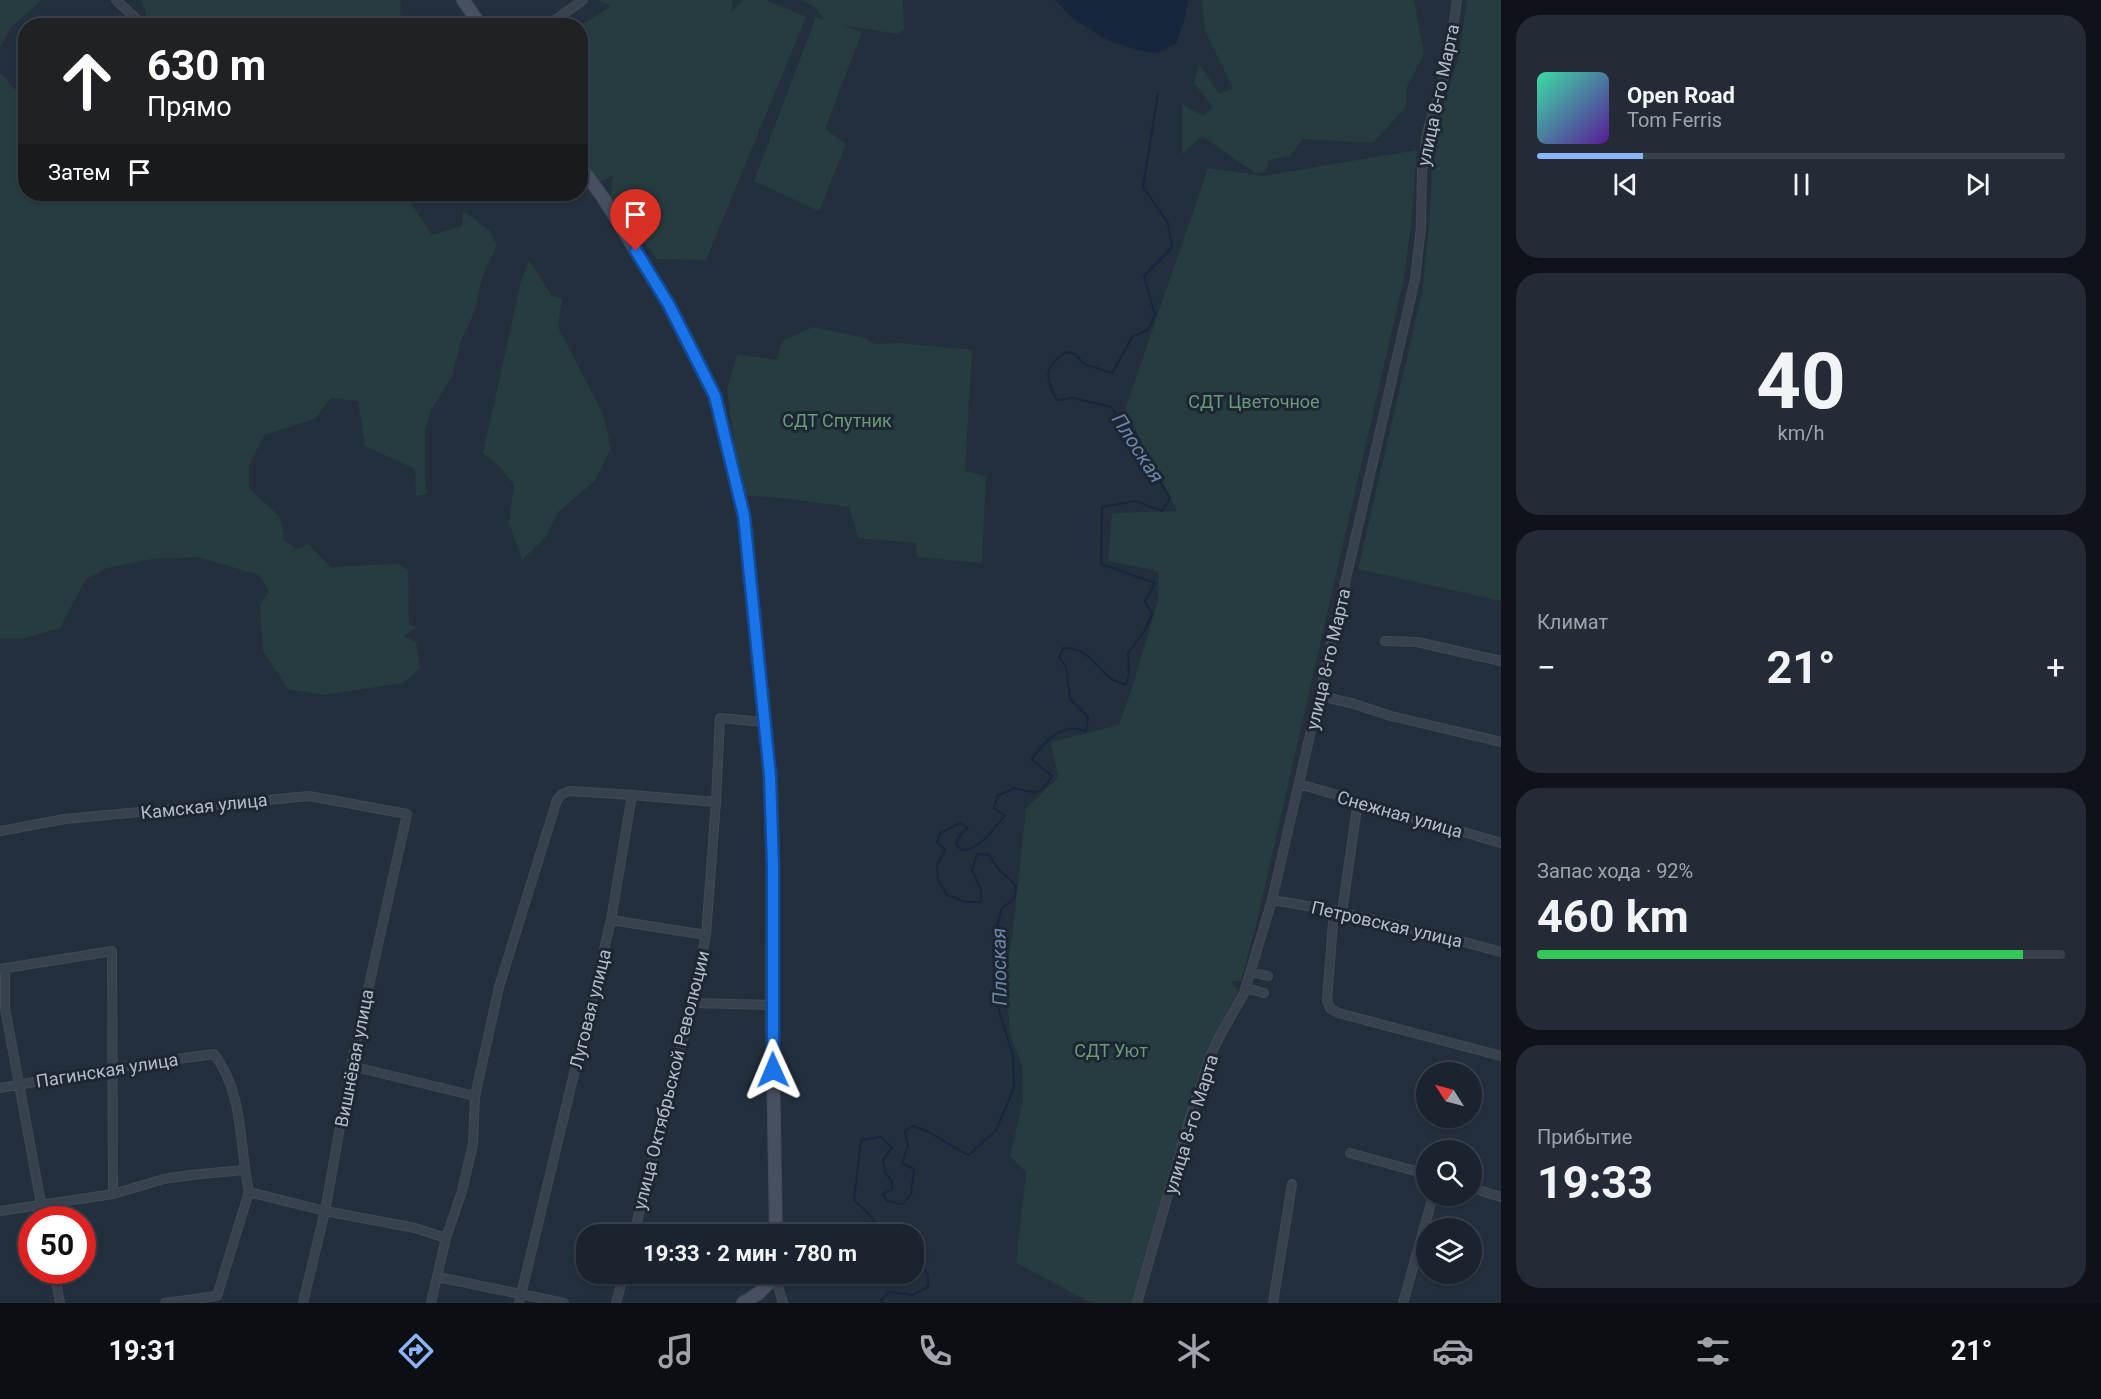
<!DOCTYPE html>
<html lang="ru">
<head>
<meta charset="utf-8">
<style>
  :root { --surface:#1b232e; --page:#242b36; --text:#f1f3f6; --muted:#a0a4aa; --line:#39404a; --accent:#8ab4f8 }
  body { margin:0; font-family:Roboto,sans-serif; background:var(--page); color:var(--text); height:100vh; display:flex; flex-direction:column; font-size:22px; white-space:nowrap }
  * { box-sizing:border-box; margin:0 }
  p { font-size:20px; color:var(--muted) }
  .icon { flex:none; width:33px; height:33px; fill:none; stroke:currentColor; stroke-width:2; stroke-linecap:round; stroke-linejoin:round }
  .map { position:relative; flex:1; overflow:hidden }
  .sheet { display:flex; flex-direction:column; gap:15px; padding:15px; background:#0f1319; width:600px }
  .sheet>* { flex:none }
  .guide { position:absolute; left:18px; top:18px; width:570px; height:183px; border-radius:24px; box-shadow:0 2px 4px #0004,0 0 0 2px var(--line); background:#202124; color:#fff; overflow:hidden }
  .needle { width:39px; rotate:306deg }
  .controls { position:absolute; left:1416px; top:1062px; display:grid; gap:12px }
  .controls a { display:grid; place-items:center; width:66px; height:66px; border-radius:50%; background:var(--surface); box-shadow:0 2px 4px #0004,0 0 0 2px var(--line); font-size:30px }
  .speed { position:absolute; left:18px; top:1206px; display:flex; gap:12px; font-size:30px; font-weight:700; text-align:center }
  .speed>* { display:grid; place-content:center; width:78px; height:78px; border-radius:50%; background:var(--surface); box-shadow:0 2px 4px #0004,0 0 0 2px var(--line); line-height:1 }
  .speed .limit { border:9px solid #d22; background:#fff; color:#111 }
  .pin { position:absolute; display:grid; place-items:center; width:51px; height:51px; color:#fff; margin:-62px -26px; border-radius:50% 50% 50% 0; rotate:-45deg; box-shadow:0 0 6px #0007 }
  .pin .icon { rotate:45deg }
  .me { position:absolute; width:66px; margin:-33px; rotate:359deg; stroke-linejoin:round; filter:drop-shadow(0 0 4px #0008) }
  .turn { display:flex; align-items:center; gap:21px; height:126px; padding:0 30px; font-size:27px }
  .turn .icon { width:78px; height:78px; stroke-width:2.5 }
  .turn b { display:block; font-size:42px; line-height:51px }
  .then { display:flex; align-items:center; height:57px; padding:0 30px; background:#0003; gap:12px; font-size:22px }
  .big { font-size:45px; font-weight:700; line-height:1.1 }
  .sheet .tile { flex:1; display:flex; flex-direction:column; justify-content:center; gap:9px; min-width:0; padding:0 21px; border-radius:24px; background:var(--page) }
  .sheet .dial { align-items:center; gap:0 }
  .dial b { font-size:78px; line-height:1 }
  .song { display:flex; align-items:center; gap:18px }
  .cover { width:72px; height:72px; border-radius:9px; background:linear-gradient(135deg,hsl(160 70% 55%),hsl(270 70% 35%)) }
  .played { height:6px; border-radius:3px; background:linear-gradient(90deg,var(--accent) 20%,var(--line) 20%) }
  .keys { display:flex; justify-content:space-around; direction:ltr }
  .heat { display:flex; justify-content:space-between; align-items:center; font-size:33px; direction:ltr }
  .charge { height:9px; border-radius:4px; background:linear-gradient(90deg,#34c759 92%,var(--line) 0) }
  .trip { position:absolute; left:576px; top:1224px; width:348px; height:60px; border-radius:24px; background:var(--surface); box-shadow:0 2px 4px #0004,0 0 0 2px var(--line); font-weight:700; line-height:60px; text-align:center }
  .tabs { display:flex; height:96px; justify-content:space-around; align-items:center; background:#0b0e12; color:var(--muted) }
  .tabs .icon { width:42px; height:42px }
  .tabs .current { color:var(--accent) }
  .tabs b { font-size:27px; color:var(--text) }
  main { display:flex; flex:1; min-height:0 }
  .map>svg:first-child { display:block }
</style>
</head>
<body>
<main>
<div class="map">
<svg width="1501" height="1303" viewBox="0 0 1501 1303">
  <rect width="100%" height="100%" fill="#242f3e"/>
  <path fill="#263c3f" d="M0 0H42L11 27 0 48Z
    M141 0H401L400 26 155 25 149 22Z
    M599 0H733L731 13 743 0H766L806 17 706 260 657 259 611 197 613 175 597 184 581 160 580 26 611 6Z
    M801 0H903L904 29 897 34 842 25 862 32 825 129 846 144 819 211 754 181 816 17 824 20 816 8Z
    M1202 0H1414L1424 54 1407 87 1406 107 1373 143 1303 139 1290 156 1268 160 1266 172 1255 173 1202 136 1182 154V104L1203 116 1213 107 1194 83 1199 63 1219 94 1233 88 1205 31Z
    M1467 0H1501V601L1358 569 1422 292 1429 226 1434 132 1457 63Z
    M0 73 25 100 26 194H174L187 199 192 194H399L407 197 432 235 462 226 463 211 489 230 497 245 483 275 474 313 460 343 452 377 431 410 425 430V479L427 494 416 496 415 469 365 446 358 401 331 398 315 419 264 435 249 465V488L280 517 284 540 297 549 308 544 331 567 399 564 408 570 409 624 417 627 404 636 416 642 420 668 403 683 324 695 288 689 263 651 260 605 269 592 259 575 198 557 152 559 107 568 86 579 60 628 22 639H0Z
    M1417 150 1411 227 1403 282 1255 929 1241 980 1231 982 1238 991 1207 1051 1195 1083 1135 1303H1092L1016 1263 1026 1172 1010 1156 1023 1101 1022 1066 1010 1034 1005 968 1012 939 1026 808 1058 778 1051 742 1119 725 1133 685 1158 601 1159 571 1108 561 1112 513 1177 511 1125 410 1208 168 1263 176Z
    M529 260 552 296 562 299 558 327 603 414 611 448 595 481 559 511 545 538 522 560 509 523 514 485 501 468 483 453 521 281Z
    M813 327 864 338 875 344 900 343 972 350 965 471 986 476 982 563 917 557 916 543 858 538 849 507 784 498 741 495 727 389 737 354 777 360 782 341Z"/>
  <path fill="#17263c" d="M1055 0H1188L1185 18 1176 44 1157 53 1138 50 1109 41 1072 18Z"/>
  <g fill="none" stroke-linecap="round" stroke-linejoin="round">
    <path stroke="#17263c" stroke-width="2" d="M886 1234 880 1231 871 1216 854 1200 861 1140 881 1137 892 1148 883 1160 885 1173 892 1181V1189L883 1194 887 1201 903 1204 911 1194 914 1169 902 1163 908 1146 905 1132 912 1126C934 1131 949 1147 969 1155L996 1130 1014 1088 1013 1056 996 1001 1002 978 995 956V933L1002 908 1014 899 1016 886 996 866 989 855 977 854 972 870 981 890V902H966L947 895 938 880 937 865 945 850 937 842 940 833 960 823 968 828 961 834 956 843 961 850C980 851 993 828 1005 816L994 808 997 796 1014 788C1035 793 1040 797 1052 776L1031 759C1047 741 1059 722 1086 731L1088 717 1070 699 1066 666 1059 658 1063 648C1095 646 1098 681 1126 684L1129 675 1128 653 1145 630 1152 614 1145 601 1155 583 1101 564 1102 507 1136 501 1162 511 1170 498 1138 444 1111 407 1073 398 1057 400C1045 376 1043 368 1066 352L1075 354 1084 364 1112 373 1133 336 1148 330 1155 315 1144 276 1172 247 1168 223 1143 187 1158 93
      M883 1303 881 1301 889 1292 912 1295 928 1287V1275L914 1254"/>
    <defs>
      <path id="minor" d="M116 0 144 26
        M547 26 583 0
        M1385 641 1417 642 1501 661
        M1319 696 1351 703 1391 716 1501 742
        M1299 784 1501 843
        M0 831 65 819 309 796 407 814 351 1066 325 1211 303 1303
        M1272 900C1350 912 1425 931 1501 952
        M1334 910 1327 1000 1330 1008 1338 1013 1501 1056
        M1342 912 1358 801
        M611 920 706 935
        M5 968V1008L44 1220
        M0 969 112 951 113 1194
        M1251 972 1268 976
        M1246 988 1264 993
        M692 1003 772 1005
        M351 1066 475 1096
        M0 1088 114 1068 214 1054C244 1093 239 1146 249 1192L325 1211 415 1228 446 1238
        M1350 1153 1426 1174
        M1472 1188 1501 1197
        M0 1211 113 1194 164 1179 191 1175 244 1170
        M634 1234 692 1003 706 935 716 802 720 718 764 722
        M54 1270 60 1303
        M775 1276 783 1303
        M438 1277 564 1303
        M165 1303 217 1296 249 1192
        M431 1303 446 1238 462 1191 473 1144 475 1096 499 987 557 800 562 794 570 791 632 795
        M519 1303 611 920 632 795 716 802
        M616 1303 624 1274
        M1137 1303 1191 1114 1210 1056 1222 1032 1244 993 1272 900 1415 279 1421 227 1422 171 1427 133 1448 63 1457 0
        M1273 1303 1292 1184
        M1403 1303 1433 1196"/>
      <path id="secondary" d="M463 0 481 26
        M580 166 604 199 669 305 715 396 744 516 770 776 773 866 772 1005 776 1234
        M743 1303 759 1293 775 1276 776 1274"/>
    </defs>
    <use href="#minor" stroke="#414a57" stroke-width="10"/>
    <use href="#secondary" stroke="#414a57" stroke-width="14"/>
    <use href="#minor" stroke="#38414e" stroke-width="8"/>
    <use href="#secondary" stroke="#465061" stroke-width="12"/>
  </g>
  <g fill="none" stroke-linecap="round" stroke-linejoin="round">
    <defs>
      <path id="route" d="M636 251 669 305 715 396 744 516 770 776 773 866V1070"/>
    </defs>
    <use href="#route" stroke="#114b97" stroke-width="15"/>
    <use href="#route" stroke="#1a73e8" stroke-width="10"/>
  </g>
  <g text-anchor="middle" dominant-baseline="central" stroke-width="6" stroke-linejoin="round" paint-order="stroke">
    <g font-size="18" fill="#b4bcc9" stroke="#1d2633">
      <text transform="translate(1438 95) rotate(-78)">улица 8-го Марта</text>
      <text transform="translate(1328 659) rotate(-77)">улица 8-го Марта</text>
      <text transform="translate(204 806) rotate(-6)">Камская улица</text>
      <text transform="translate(1400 814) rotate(16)">Снежная улица</text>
      <text transform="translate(1387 924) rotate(13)">Петровская улица</text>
      <text transform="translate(590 1009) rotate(-76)">Луговая улица</text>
      <text transform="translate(354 1058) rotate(-79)">Вишнёвая улица</text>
      <text transform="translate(107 1070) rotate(-9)">Пагинская улица</text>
      <text transform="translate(671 1080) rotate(-76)">улица Октябрьской Революции</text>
      <text transform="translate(1191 1124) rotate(-73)">улица 8-го Марта</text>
    </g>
    <g font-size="18" fill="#6b9a76" stroke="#1d2633">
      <text x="1254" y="401">СДТ Цветочное</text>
      <text x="837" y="420">СДТ Спутник</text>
      <text x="1111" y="1050">СДТ Уют</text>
    </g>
    <g font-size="20" font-style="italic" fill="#6d86a8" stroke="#1d2633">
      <text transform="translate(1138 448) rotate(57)">Плоская</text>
      <text transform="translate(999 967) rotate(-91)">Плоская</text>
    </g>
  </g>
</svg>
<div class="controls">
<a><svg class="needle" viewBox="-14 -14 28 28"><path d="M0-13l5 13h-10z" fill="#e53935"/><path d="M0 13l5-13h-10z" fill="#a0a4aa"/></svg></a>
<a><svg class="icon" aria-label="search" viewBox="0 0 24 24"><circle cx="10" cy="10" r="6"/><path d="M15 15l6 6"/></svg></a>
<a><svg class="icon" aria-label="layers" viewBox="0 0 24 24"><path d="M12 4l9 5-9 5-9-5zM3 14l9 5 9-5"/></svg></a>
</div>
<div class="speed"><div class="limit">50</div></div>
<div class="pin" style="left:636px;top:251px;background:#d93025"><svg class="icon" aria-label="arrive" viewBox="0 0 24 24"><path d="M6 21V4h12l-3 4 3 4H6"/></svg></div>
<svg class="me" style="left:773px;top:1070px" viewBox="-20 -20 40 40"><path d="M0-17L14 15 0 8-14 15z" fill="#1a73e8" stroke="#fff" stroke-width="4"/></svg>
<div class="trip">19:33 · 2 мин · 780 m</div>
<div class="guide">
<div class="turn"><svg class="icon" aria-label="ahead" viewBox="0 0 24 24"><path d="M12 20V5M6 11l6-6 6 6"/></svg><div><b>630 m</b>Прямо</div></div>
<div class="then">Затем<svg class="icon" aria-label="arrive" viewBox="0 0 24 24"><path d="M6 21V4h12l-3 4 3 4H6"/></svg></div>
</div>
</div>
<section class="sheet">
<div class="tile">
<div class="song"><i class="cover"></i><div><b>Open Road</b><p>Tom Ferris</p></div></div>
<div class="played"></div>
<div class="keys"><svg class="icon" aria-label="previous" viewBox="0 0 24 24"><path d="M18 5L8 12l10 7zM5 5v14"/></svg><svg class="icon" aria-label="pause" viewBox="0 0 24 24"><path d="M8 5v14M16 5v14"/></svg><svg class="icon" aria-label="next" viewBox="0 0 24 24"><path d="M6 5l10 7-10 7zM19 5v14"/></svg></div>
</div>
<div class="tile dial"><b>40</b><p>km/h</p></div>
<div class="tile"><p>Климат</p>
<div class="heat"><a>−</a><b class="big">21°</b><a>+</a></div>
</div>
<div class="tile"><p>Запас хода · 92%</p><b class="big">460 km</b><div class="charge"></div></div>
<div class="tile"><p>Прибытие</p><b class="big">19:33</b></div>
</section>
</main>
<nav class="tabs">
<b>19:31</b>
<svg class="icon current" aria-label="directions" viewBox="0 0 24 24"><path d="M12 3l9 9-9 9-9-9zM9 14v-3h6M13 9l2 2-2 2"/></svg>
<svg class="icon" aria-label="music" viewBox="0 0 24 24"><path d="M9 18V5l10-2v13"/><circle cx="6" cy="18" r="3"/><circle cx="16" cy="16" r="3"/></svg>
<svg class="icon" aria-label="phone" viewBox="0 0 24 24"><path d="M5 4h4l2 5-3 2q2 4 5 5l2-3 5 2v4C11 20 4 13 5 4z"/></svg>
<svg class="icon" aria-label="climate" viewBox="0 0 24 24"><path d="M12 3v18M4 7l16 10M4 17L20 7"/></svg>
<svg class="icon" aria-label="car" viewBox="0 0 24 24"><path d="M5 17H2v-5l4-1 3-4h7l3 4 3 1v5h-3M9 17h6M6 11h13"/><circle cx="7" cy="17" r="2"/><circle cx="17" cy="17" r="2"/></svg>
<svg class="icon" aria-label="filters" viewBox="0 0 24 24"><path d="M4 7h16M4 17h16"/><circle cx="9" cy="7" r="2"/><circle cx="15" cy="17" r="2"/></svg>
<b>21°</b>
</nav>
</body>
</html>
